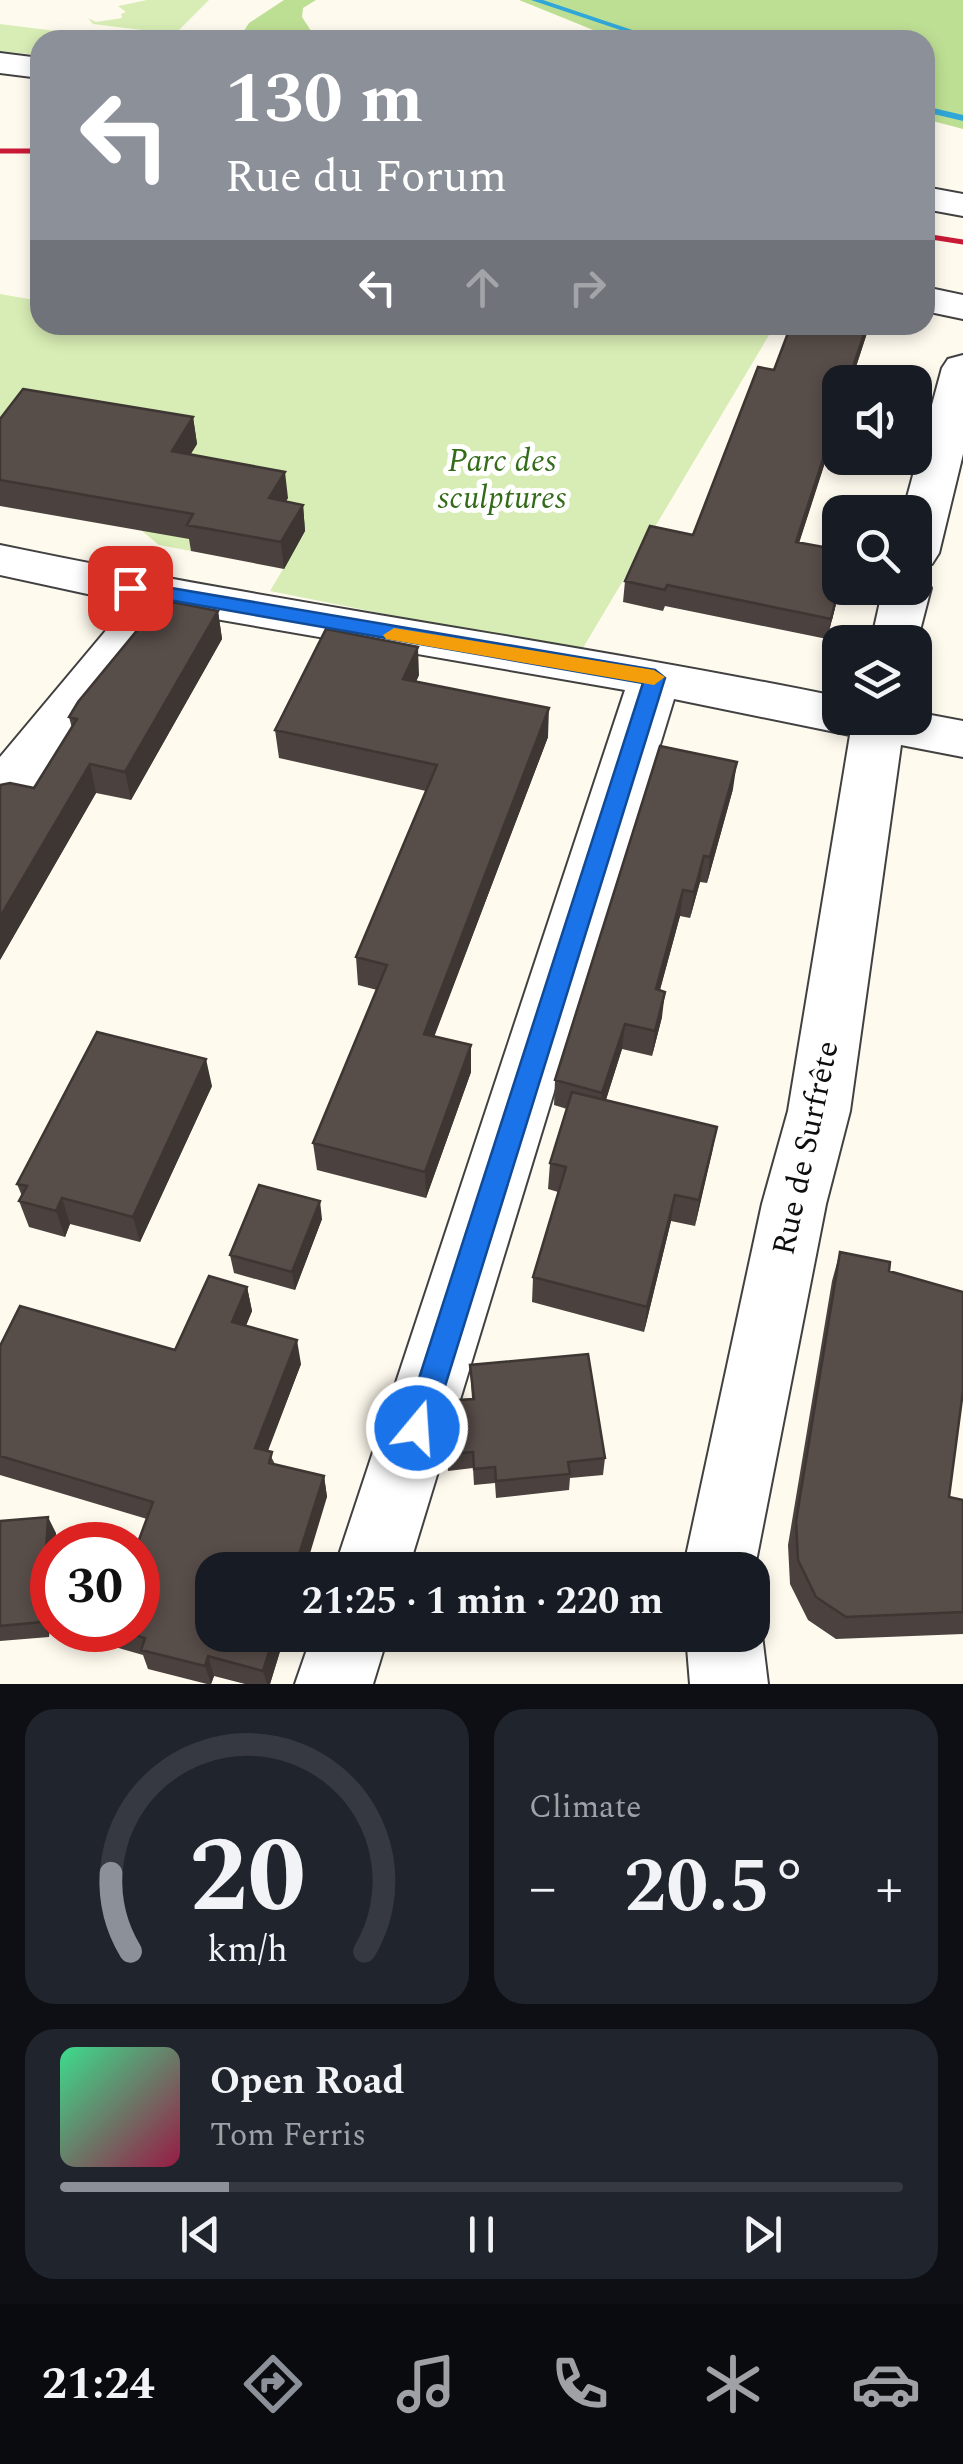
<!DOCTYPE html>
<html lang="en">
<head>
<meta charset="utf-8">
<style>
  :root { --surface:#171b24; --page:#20242c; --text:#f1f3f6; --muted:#9ea1a6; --line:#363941; --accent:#8c9099 }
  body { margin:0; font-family:Spectral,serif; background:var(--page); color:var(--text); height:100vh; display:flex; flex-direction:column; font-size:38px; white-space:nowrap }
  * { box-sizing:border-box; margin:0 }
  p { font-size:32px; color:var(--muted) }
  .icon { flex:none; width:55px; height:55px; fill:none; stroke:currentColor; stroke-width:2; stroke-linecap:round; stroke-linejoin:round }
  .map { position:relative; height:1684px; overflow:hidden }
  .sheet { display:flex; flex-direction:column; gap:25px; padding:25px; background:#0d0f14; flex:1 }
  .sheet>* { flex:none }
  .banner { position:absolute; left:30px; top:30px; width:905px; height:305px; border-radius:30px; box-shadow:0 5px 15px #0003; background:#8c9099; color:#fff; overflow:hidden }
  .fabs { position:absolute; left:822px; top:365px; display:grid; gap:20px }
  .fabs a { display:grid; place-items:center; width:110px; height:110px; border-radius:20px; background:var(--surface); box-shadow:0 5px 15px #0003; font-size:50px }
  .speed { position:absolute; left:30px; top:1522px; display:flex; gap:20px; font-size:50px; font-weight:700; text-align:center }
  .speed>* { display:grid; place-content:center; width:130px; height:130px; border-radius:50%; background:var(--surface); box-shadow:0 5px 15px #0003; line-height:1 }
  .speed .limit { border:15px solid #d22; background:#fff; color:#111 }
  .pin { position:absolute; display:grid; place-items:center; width:85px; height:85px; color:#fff; margin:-42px; border-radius:20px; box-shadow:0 5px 15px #0006 }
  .me { position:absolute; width:110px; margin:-55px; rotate:18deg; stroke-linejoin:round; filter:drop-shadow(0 0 8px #0008) }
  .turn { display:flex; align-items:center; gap:35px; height:210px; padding:0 30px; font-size:45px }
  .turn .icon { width:130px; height:130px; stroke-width:2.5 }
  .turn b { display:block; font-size:70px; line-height:85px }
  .lanes { display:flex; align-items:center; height:95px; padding:0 30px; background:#0003; justify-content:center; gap:50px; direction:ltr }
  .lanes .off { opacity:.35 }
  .big { font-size:75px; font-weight:700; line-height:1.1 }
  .sheet .widget { flex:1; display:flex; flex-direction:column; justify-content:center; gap:15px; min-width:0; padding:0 35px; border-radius:30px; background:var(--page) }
  .sheet .dial { align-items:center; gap:0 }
  .dial svg { height:260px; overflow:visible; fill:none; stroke:var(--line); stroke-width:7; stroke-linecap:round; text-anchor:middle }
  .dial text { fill:var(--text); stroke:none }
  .song { display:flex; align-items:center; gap:30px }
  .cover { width:120px; height:120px; border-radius:15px; background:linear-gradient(135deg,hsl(150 70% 55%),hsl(340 70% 35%)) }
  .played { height:10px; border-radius:5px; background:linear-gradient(90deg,var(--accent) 20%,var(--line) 20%) }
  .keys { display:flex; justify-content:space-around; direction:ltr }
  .heat { display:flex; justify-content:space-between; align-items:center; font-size:55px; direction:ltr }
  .sheet .tiles { flex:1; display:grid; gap:25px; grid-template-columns:1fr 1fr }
  .widget:last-child { grid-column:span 2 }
  .trip { position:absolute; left:195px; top:1552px; width:575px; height:100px; border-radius:30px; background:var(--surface); box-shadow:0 5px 15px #0003; font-weight:700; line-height:100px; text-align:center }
  .dock { display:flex; height:160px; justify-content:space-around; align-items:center; background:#090b0e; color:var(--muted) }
  .dock .icon { width:70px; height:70px }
  .dock .current { color:var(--accent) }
  .dock b { font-size:45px; color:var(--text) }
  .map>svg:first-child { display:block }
</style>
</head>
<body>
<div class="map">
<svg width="963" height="1684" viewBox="0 0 963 1684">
  <rect width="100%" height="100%" fill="#fffaee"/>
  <path fill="#d8edb5" d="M147 0H209L175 34 93 24 88 18 96 22 122 18 121 14 126 12 118 6Z
    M0 24 128 40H40V55L0 51Z
    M0 294 40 301V325H775L580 653 270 591 305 532 230 488 191 551 159 545 142 531 196 443 0 454Z"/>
  <path fill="#bddf93" d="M284 0H316L303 8 302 17 317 40H238L249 23Z
    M519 0H963V129L925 119V40H618Z"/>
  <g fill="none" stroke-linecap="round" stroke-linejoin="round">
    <path fill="#30a7d8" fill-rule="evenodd" d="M531 0H543L662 40H650Z
      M925 106 963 115V121L925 112Z"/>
    <defs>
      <path id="minor" d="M0 53 40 58V78L0 73Z
        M925 187 963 194V216L925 209Z
        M925 287 963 295V319L925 311Z
        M963 355V454L939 553 932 564 915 568V512H903L942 368 948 359Z
        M0 545C279 604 561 640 840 697V718H915V712L963 721V757L901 745 850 1111 826 1204 752 1582V1570H683L762 1204 788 1111 850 735 674 699 408 1570H334L625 690 175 612 19 807 0 812V757L129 603 0 575Z
        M915 575 924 577 931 588 915 650V642H871L883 588H915Z
        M752 1611 762 1635 768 1684H690L686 1635H752Z
        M312 1635H388L373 1684H295Z"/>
    </defs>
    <use href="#minor" stroke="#414141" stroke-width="4"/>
    <use href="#minor" fill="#fff" fill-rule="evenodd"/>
    <path stroke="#c91a36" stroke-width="5" d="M0 151H40
      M925 236 963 242"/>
  </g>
  <path fill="#4b423f" d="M867 333 799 542 840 550V588L827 639 665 606 663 611 623 602 625 581 693 535 774 370Z
    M193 417 197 444 190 455 288 498 285 501 303 505 305 531 284 569 191 551 189 539 0 506V419Z
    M218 611 222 639 131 800 96 793 0 960 34 788 72 728 69 717Z
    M419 675 416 681 548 737 434 1036 471 1045V1072L426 1198 317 1170 313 1143 377 990 358 985 356 957 426 791 279 758 275 730Z
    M733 789 707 883 700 882 690 918 680 916 660 990 662 1017 652 1056 622 1049 606 1100 717 1127 695 1226 671 1221 644 1332 532 1302 533 1277 558 1192 548 1189 550 1163 567 1109 554 1105 555 1080Z
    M212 1086 140 1242 70 1224 65 1237 29 1227 19 1201 22 1196 17 1184Z
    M322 1219 295 1290 234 1273 230 1255Z
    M840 1252 889 1271 949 1497 963 1500V1634L836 1639 808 1620 790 1584 788 1545 832 1281Z
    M247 1287 252 1311 246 1326 301 1364 268 1451 275 1464 324 1476 327 1497 212 1635H285L270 1684H245L214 1676 211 1684H207L148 1669 143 1655 115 1647 108 1630H138L147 1519 0 1475V1346L175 1350Z
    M470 1365 605 1458 603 1475 570 1478 569 1490 496 1498 495 1483 474 1485 473 1468 448 1471 446 1439 472 1399Z
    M0 1521 56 1533 49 1637 0 1641Z"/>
  <path fill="#3d3633" d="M867 325H868L867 333 851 382H848Z
    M840 407V416L793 562 796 542Z
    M193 417 197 444 176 478 172 451Z
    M285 472 288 498 272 525 269 498Z
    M303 505 305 531 284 569 281 542Z
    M840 583V588L827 639 831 619Z
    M218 611 222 639 131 800 125 772Z
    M418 647 419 675 405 708 403 679Z
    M549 708 548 737 425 1061 424 1034Z
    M737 762 733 789 707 883 710 857Z
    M90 764 96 793 0 960V917Z
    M704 856 700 882 690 918 694 892Z
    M683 890 680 916 653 1015 656 989Z
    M665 992 662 1017 652 1056 655 1031Z
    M625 1024 622 1049 600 1118 602 1093Z
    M471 1045V1072L426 1198 425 1172Z
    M206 1059 212 1086 140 1242 133 1217Z
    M717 1127 712 1153 695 1226 699 1200Z
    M675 1195 671 1221 644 1332 647 1307Z
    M62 1198 70 1224 65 1237 56 1211Z
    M320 1201 322 1219 295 1290 292 1272Z
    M247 1287 252 1311 237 1346 232 1322Z
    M297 1340 301 1364 260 1470 255 1448Z
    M324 1476 327 1497 305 1570H294Z
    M48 1517 56 1533 55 1545H52V1583L49 1637 42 1622Z
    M274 1635H285L270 1684H267L263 1671Z
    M208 1656 214 1676 211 1684 205 1666Z"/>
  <path fill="#574d49" stroke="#3d3633" stroke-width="2.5" d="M791 325H867L848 382H840V407L796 542 840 550V583L831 619 667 585 665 590 625 581 650 526 693 535 758 367 774 370Z
    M23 389 193 417 172 451 285 472 269 498 303 505 281 542 187 525 193 514 0 480V419Z
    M162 600 218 611 125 772 90 764 0 917V785L10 783 34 788 77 719 69 717 78 702Z
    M326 629 418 647 403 679 549 708 424 1034 471 1045 425 1172 313 1143 387 965 356 957 437 765 275 730Z
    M660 746 737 762 710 857 704 856 694 892 683 890 656 989 665 992 655 1031 625 1024 602 1093 555 1080Z
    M97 1032 206 1059 133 1217 62 1198 56 1211 19 1201 27 1186 17 1184Z
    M572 1092 717 1127 699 1200 675 1195 647 1307 533 1277 566 1167 550 1163Z
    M259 1185 320 1201 292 1272 230 1255Z
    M840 1252 890 1262 889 1271 963 1292V1391L949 1497 963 1500V1612L846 1617 816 1597 798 1560 796 1521Z
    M209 1276 247 1287 232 1322 297 1340 255 1448 272 1452 269 1463 324 1476 294 1570H212V1635H274L263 1671 208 1656 205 1666 141 1650 145 1638 117 1630H138L137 1545 153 1502 0 1456V1346L20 1306 175 1350Z
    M588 1354 605 1458 568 1462 570 1474 496 1481 495 1467 474 1469 473 1452 448 1454 446 1439 458 1400 474 1399 470 1365Z
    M48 1517 42 1622 0 1626V1521Z"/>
  <path fill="#1a73e8" stroke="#114b97" stroke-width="2.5" d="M130 581 655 670 665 678 432 1428 428 1438 417 1442 407 1438 403 1428 643 683 123 592V583Z"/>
  <path fill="#f59e0b" d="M394 628 654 670 665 677 654 685 386 639 383 635Z"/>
  <g text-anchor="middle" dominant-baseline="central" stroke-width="10" stroke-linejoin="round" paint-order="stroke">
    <g font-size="32" font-style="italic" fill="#336b19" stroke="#fff">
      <text x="502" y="461">Parc des<tspan x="502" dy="37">sculptures</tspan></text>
    </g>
    <g font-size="32" fill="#0e0e0e" stroke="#fff">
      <text transform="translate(806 1148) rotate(-78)">Rue de Surfrête</text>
    </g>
  </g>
</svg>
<div class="fabs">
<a><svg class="icon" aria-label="sound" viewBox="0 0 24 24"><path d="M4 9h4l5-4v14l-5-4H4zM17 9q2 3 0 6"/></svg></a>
<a><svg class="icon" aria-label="search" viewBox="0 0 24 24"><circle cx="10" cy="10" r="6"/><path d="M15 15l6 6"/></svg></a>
<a><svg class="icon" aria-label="layers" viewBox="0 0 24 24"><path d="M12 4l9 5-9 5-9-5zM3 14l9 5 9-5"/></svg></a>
</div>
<div class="speed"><div class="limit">30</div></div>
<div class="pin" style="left:130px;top:588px;background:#d93025"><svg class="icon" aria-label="arrive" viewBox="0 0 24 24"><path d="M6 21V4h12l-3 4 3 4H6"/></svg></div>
<svg class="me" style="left:417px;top:1428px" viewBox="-20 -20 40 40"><circle r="17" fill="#1a73e8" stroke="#fff" stroke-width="3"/><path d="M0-11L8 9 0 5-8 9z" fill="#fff"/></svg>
<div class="trip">21:25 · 1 min · 220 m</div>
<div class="banner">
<div class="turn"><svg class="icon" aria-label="left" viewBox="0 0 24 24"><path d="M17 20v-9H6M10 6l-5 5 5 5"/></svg><div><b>130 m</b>Rue du Forum</div></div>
<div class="lanes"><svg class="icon" aria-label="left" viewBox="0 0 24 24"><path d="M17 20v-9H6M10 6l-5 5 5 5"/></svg><svg class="icon off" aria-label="ahead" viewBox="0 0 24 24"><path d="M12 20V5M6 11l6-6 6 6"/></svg><svg class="icon off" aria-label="right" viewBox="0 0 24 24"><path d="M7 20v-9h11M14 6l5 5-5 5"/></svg></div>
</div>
</div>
<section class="sheet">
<div class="tiles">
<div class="widget dial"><svg viewBox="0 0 100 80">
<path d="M14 69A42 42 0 1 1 86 69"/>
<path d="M14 69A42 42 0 0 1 8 45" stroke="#8c9099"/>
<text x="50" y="56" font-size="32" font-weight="700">20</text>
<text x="50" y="72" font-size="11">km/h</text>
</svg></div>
<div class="widget"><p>Climate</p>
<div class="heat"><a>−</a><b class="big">20.5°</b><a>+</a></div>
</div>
<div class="widget">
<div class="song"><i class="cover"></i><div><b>Open Road</b><p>Tom Ferris</p></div></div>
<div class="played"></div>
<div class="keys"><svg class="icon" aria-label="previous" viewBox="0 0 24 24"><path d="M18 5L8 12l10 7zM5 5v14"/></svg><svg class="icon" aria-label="pause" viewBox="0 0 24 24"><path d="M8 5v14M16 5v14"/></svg><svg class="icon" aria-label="next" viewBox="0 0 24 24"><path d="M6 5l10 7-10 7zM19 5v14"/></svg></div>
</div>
</div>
</section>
<nav class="dock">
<b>21:24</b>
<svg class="icon current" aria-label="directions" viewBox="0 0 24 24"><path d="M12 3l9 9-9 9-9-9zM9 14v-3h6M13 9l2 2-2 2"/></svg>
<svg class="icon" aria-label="music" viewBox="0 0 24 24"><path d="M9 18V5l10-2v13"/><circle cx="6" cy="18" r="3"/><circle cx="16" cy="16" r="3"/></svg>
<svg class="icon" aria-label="phone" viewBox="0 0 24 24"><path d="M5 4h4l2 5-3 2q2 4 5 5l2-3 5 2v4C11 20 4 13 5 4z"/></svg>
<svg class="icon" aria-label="climate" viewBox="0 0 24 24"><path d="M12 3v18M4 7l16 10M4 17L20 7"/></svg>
<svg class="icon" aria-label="car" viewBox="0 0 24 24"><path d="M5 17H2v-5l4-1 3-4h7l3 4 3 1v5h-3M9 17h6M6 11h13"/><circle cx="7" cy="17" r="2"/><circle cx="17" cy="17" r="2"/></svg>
</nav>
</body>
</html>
